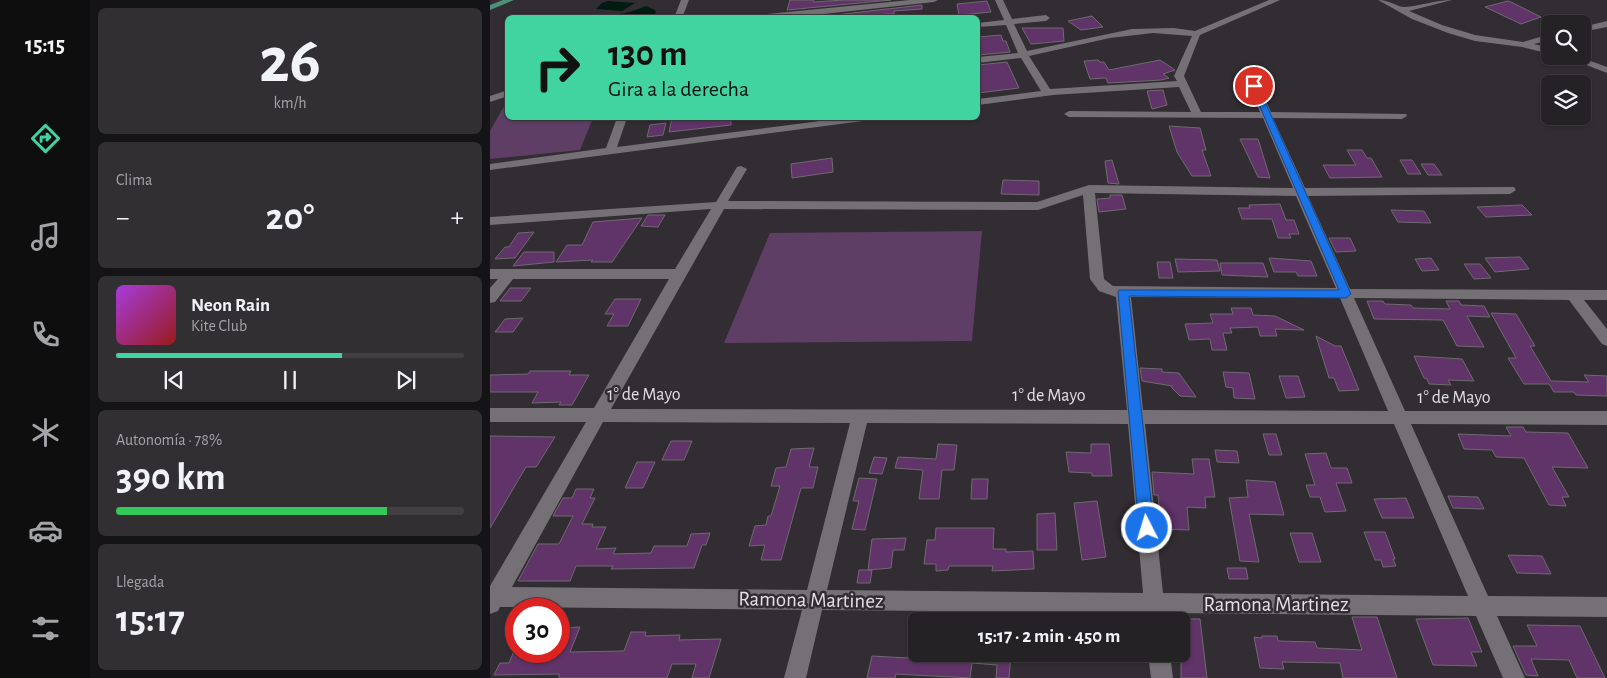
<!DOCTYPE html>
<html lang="es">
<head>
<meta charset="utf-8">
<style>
  :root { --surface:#252226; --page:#312f32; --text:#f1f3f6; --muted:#a3a4a7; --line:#423f43; --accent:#41d4a1 }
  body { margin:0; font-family:"Alegreya Sans",sans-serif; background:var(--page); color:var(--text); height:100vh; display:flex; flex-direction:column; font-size:19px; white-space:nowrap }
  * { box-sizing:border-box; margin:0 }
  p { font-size:16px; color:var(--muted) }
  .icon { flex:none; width:28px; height:28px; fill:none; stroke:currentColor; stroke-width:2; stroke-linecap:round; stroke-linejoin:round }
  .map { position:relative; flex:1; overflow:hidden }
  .side { display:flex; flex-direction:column; gap:8px; padding:8px; background:#141315; width:400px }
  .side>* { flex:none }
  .top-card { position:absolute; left:15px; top:15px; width:475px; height:105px; border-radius:8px; box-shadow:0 1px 4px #0004,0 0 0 1px var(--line); background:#41d4a1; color:#111; overflow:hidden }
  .tools { position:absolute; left:1051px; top:15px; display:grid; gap:10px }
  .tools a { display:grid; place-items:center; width:50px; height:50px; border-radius:8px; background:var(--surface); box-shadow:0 1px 4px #0004,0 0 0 1px var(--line); font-size:25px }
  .speed { position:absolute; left:15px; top:598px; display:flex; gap:10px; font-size:25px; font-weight:700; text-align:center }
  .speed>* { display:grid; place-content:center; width:65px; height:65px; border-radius:50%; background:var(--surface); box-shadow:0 1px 4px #0004,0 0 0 1px var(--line); line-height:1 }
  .speed .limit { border:8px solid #d22; background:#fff; color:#111 }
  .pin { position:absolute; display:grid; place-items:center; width:42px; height:42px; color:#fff; margin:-21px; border:2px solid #fff; border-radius:50%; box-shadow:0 1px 5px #0007 }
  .me { position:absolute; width:55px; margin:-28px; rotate:355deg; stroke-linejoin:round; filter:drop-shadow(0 0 4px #0008) }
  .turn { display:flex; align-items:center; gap:18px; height:105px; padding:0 20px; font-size:22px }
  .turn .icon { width:65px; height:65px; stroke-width:2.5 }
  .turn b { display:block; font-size:35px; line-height:42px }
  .big { font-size:38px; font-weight:700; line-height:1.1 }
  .side .card { flex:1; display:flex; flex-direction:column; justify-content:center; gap:8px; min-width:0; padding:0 18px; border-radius:8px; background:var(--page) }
  .side .dial { align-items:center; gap:0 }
  .dial b { font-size:65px; line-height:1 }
  .song { display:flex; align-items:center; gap:15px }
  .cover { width:60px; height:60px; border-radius:8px; background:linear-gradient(135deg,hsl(280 70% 55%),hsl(0 70% 35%)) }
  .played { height:5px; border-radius:2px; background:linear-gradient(90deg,var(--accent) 65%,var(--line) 65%) }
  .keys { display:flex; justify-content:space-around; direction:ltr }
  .heat { display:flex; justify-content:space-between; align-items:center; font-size:28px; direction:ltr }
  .charge { height:8px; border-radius:4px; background:linear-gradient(90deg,#34c759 78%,var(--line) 0) }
  .trip { position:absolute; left:418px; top:612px; width:282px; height:50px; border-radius:8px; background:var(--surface); box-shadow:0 1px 4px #0004,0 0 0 1px var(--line); font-weight:700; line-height:50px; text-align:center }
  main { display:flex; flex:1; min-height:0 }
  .tab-bar { display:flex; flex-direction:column; width:90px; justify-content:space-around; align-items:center; background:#0f0e0f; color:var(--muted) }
  .tab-bar .icon { width:35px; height:35px }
  .tab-bar .active { color:var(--accent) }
  .tab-bar b { font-size:22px; color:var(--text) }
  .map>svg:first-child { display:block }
</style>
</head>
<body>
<main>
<nav class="tab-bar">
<b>15:15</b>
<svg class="icon active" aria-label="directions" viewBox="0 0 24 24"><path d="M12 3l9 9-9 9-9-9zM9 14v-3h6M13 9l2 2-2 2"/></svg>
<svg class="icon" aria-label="music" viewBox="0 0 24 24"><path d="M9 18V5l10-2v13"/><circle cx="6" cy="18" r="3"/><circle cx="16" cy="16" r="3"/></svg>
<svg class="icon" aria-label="phone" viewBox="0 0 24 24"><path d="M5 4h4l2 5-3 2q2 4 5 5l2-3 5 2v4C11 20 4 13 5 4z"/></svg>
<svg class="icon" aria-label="climate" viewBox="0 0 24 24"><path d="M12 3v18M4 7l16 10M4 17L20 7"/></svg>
<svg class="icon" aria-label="car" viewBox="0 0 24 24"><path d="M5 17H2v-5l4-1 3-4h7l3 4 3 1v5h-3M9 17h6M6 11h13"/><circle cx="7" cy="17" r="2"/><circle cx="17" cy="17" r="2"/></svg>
<svg class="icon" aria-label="filters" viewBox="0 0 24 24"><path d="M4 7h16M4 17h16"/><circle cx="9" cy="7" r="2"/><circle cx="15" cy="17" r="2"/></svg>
</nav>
<section class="side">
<div class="card dial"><b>26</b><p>km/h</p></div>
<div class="card"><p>Clima</p>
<div class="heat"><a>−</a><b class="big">20°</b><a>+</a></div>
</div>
<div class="card">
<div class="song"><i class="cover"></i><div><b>Neon Rain</b><p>Kite Club</p></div></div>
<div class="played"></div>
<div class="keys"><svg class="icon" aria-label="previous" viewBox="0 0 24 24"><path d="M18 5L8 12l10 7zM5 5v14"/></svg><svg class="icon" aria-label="pause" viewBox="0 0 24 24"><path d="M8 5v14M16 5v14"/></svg><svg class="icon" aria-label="next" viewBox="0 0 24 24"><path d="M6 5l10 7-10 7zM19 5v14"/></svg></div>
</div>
<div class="card"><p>Autonomía · 78%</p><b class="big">390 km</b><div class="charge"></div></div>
<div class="card"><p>Llegada</p><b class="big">15:17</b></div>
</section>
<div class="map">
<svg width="1117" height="678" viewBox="0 0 1117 678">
  <rect width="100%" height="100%" fill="#312d32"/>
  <path fill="#5e3e65" d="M17 101 18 118H103L90 150 0 159V131Z
    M492 231 482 341 234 343 280 233Z"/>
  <path fill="#001b11" d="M118 1 145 3 132 11 106 9 112 3Z
    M156 6 165 10 166 12 163 17H114L140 12Z"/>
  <path fill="#603369" stroke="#6f6a6f" d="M300 0H324L323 2 353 0H401L297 10Z
    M497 1 501 12 469 15 467 4Z
    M1018 1 1021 2 1051 17 1031 24 995 7Z
    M432 5V9L404 11V14H394V16L319 18Z
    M602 16 613 27 591 30 578 21Z
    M532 28H573L574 41 541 44Z
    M511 35 513 41H516L520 52 488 55V37Z
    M608 60 610 62H614L619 70 670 60 685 70 673 74 679 78 671 80 618 83 616 78 600 79 594 61Z
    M517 62 529 88 488 93V65Z
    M673 90 677 105 662 109 657 91Z
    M182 118H241V125L179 132Z
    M176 123 173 135 157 137 160 125Z
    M679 126 710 128 716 150H712L721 176H702L687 152Z
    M750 139H768L780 178 768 177Z
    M857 150H872L877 158H881L892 177 840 178 833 165H866Z
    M342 158 343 172 302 178 301 164Z
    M622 160 629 184 618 183 615 161Z
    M910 160H922L931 174H918Z
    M931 164H944L952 175H938Z
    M513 180 549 181V195L511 194Z
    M620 195H632L636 209 609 212 607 199 620 198Z
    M790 204 796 220H804L809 234H799L801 238H788L782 219H752L748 208H760L759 205Z
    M1032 205 1042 215 996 217 987 207Z
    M901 210 934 211 941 223 908 222Z
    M158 215H175L168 227 151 226Z
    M152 218 122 262H101L103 260 66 262 77 245H92L103 222Z
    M44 232 25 258 5 259 15 247H19L28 233Z
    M839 238H860L866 251 846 252Z
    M34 252H64V262L23 266Z
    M1030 257 1039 269 1005 272 995 258Z
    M779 258 821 261 827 276H808L806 272H784Z
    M941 258 949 270 932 271 925 259Z
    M685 259 727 260 730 271 688 272Z
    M667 262H680L683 278H669Z
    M730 263H773L778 277 732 275Z
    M974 264H990L1001 278 984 279Z
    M20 288H41L31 301H10Z
    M125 299H151L138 326H117L124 314H115Z
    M877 301H893L895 304 921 305 923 308 960 309 956 301H969L971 305 994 306 1000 317 977 316 994 347 967 346 953 320 884 319Z
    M741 308H761L763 315 785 316 814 330 785 329 787 336H770L768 327 740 328 742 333H733L737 350H722L720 339 699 340 695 324 723 323 720 314H743Z
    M1001 313 1026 314 1045 346H1040L1061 381 1099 382 1094 375 1117 376V396L1086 395 1084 392H1064L1059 384H1034L1018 358H1026Z
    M33 318 23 332H5L15 319Z
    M826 336 845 346H851L869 390 849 391 844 378H839Z
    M924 356 972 359 984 381 958 380 961 385 939 384 937 379 934 378Z
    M650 368 672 369V372L689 373 706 397 690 396 682 388V386L652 381Z
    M40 371H81L79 375H99L82 405H69L71 402 42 403 48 392H0V375L38 374Z
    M733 372 759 373 765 399 744 398 743 388 736 387Z
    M789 376H808L815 397 796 398Z
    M1016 427H1033L1036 432 1078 433 1098 468 1062 467 1079 497H1072L1076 506 1059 505 1034 458 1006 457 1002 450 974 449 968 434 1021 436Z
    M773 434H786L792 455H779Z
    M0 436 65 437 46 467H36L0 528Z
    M181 441H202L194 460H172Z
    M448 444 467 445 464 470H452L449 499H429L433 470 405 468 408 457 446 459Z
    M601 444H619L622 476H602V473L579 472 576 452 601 453Z
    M324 448 319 467H328L323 488H311L291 560H271L275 545 259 546 265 526 276 525 278 516H281L290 486H281L286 468 296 467 301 449Z
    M725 450 747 451 749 463 727 462Z
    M836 453 841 468H857L862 483H846L856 511 835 512 830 497H820L816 485H825L815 454Z
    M384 457 397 458 392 474 379 473Z
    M702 459H719L725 497H715L716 508 697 507 699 530 671 529 668 495H664L662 472 704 474Z
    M147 462H165L153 488H135Z
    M369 478 387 479 375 530 362 529 369 501H363Z
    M482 479H498L497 499H481Z
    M756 480 785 482 794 515 759 514 769 562 750 561 739 498 758 497Z
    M86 489H104L100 498H105L92 524H103L102 527H116L106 549 126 548 123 554 161 553 164 546H197L201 534 220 533 216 545H212L204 568 121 569 123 566H86L80 581H28L48 544H69L83 516H63L73 498H82Z
    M958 496 988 497 994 509 963 508Z
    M916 498 924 518H892L884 499Z
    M607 501 616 557 592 560 584 503Z
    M565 513 567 550H547V514Z
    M446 528H504L503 549H516V552L543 551 544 569 502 571 503 566H459L458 570 446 571V564H434L437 540H445Z
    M874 532H895L905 559H903L906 566 893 567 891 560H885Z
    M800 533H822L831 562H809Z
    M416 538 414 550H403L401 568 378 570 382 539Z
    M1018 555 1052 556 1061 574 1027 573Z
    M737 568H756L758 579H739Z
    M369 570H382L380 583H367Z
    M862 617H887L907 678H853L850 663 792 662 794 669 770 668 764 637 772 638V636H787L788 641 825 642 827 648 872 650Z
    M978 618 992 652H981L987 666 943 665 926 619Z
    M691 619H710L717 678H691Z
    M1037 625 1090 626 1115 678H1087L1079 660 1041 659 1048 676 1036 675 1023 646H1047Z
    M90 627 80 652 134 651 141 632H156L155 636 190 635 189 640 231 639 219 678H202L206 664H182L177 678H69V674L4 675 10 663H19L24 651H69V628Z
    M418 654H521L519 678H506L507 665 482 663 480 678 406 674 405 678H377L382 656 418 658Z"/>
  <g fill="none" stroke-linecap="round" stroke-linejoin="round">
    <path fill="#747075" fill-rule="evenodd" d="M191 0H199L192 18H184Z
      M420 0H448L444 2 297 18H264L268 15Z
      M505 0H513L522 19 556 15 560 18 556 21 524 24 537 51 642 29 684 28 705 31 779 0H790L710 35 694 76 711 112H770L759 86 764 83 769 86 781 112 916 114 917 116 912 119 783 118 815 188 1024 187 1026 190 1020 194 818 196 860 289 1117 290V300H1094L1117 329V346L1112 344 1079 300 864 298 915 411H1117V425L921 424 998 596 1117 597V617L1007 616 1035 678H1013L986 616 676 613V621H656L655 613 332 610 316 678H294L312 610 10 607 8 611 0 614V586L96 422H0V408H104L179 279H23L5 302 0 303V288L8 279H0V269H185L221 209 0 225V217L226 202 247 167 251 166 257 169 238 201 547 202 599 185 803 188 773 118 579 117 574 114 579 111 701 112 689 87 563 95 488 105V99L551 91 531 58 488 63V57L528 53 516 25 488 27V23L514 20ZM663 33 702 36 684 76 687 81 560 89 539 56 620 38ZM605 193 806 196 846 288 623 286 614 279ZM593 195 600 279 609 291 626 297 637 410 121 409 234 209 548 210ZM641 297 850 298 898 411 653 410ZM113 422 360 423 317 590 22 587ZM377 423 638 424 653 593 337 590ZM655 424H904L978 596 673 593Z
      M888 0C899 0 908 7 914 7 931 6 945 0 962 0L919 11 952 25 985 35 1033 42 1060 34V40L1044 44 1060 48V54L1032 47 985 41 958 33 922 19Z
      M1117 21V27L1092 32V27Z
      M1073 56H1087L1117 67V73Z
      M18 90V96L0 102V96Z
      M127 118H137L127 147 353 118H378L373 121 0 170V164L116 148Z
      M658 654H680L683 678H661Z"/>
    <path fill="#4e8f79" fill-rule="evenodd" d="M13 0H24L0 10V5Z"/>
  </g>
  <path fill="#1a73e8" stroke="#114b97" d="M762 84 768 86 861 294 856 298 639 296 664 528 662 533 657 535 652 533 649 528 628 292 629 290H849L761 86Z"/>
  <g text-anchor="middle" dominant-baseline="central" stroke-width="5" stroke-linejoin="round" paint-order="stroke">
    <g font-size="18" fill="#e1dfe2" stroke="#312d32">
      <text x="154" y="395">1° de Mayo</text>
      <text x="559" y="396">1° de Mayo</text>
      <text x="964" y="398">1° de Mayo</text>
    </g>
    <g font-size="21" fill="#e1dfe2" stroke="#312d32">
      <text transform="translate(321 600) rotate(1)">Ramona Martinez</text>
      <text x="786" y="604">Ramona Martinez</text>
    </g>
  </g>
</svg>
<div class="tools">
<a><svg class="icon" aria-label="search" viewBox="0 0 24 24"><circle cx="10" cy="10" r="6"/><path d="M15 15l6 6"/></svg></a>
<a><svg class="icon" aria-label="layers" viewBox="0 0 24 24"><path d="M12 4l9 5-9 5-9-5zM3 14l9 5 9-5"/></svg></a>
</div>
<div class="speed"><div class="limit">30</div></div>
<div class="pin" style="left:764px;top:86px;background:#d93025"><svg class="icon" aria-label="arrive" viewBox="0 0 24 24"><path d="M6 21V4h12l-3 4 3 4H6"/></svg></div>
<svg class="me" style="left:657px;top:528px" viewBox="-20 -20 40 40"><circle r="17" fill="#1a73e8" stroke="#fff" stroke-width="3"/><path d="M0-11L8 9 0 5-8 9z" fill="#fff"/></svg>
<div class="trip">15:17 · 2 min · 450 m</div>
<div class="top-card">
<div class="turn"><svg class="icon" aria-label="right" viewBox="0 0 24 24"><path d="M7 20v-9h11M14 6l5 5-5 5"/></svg><div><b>130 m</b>Gira a la derecha</div></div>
</div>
</div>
</main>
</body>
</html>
